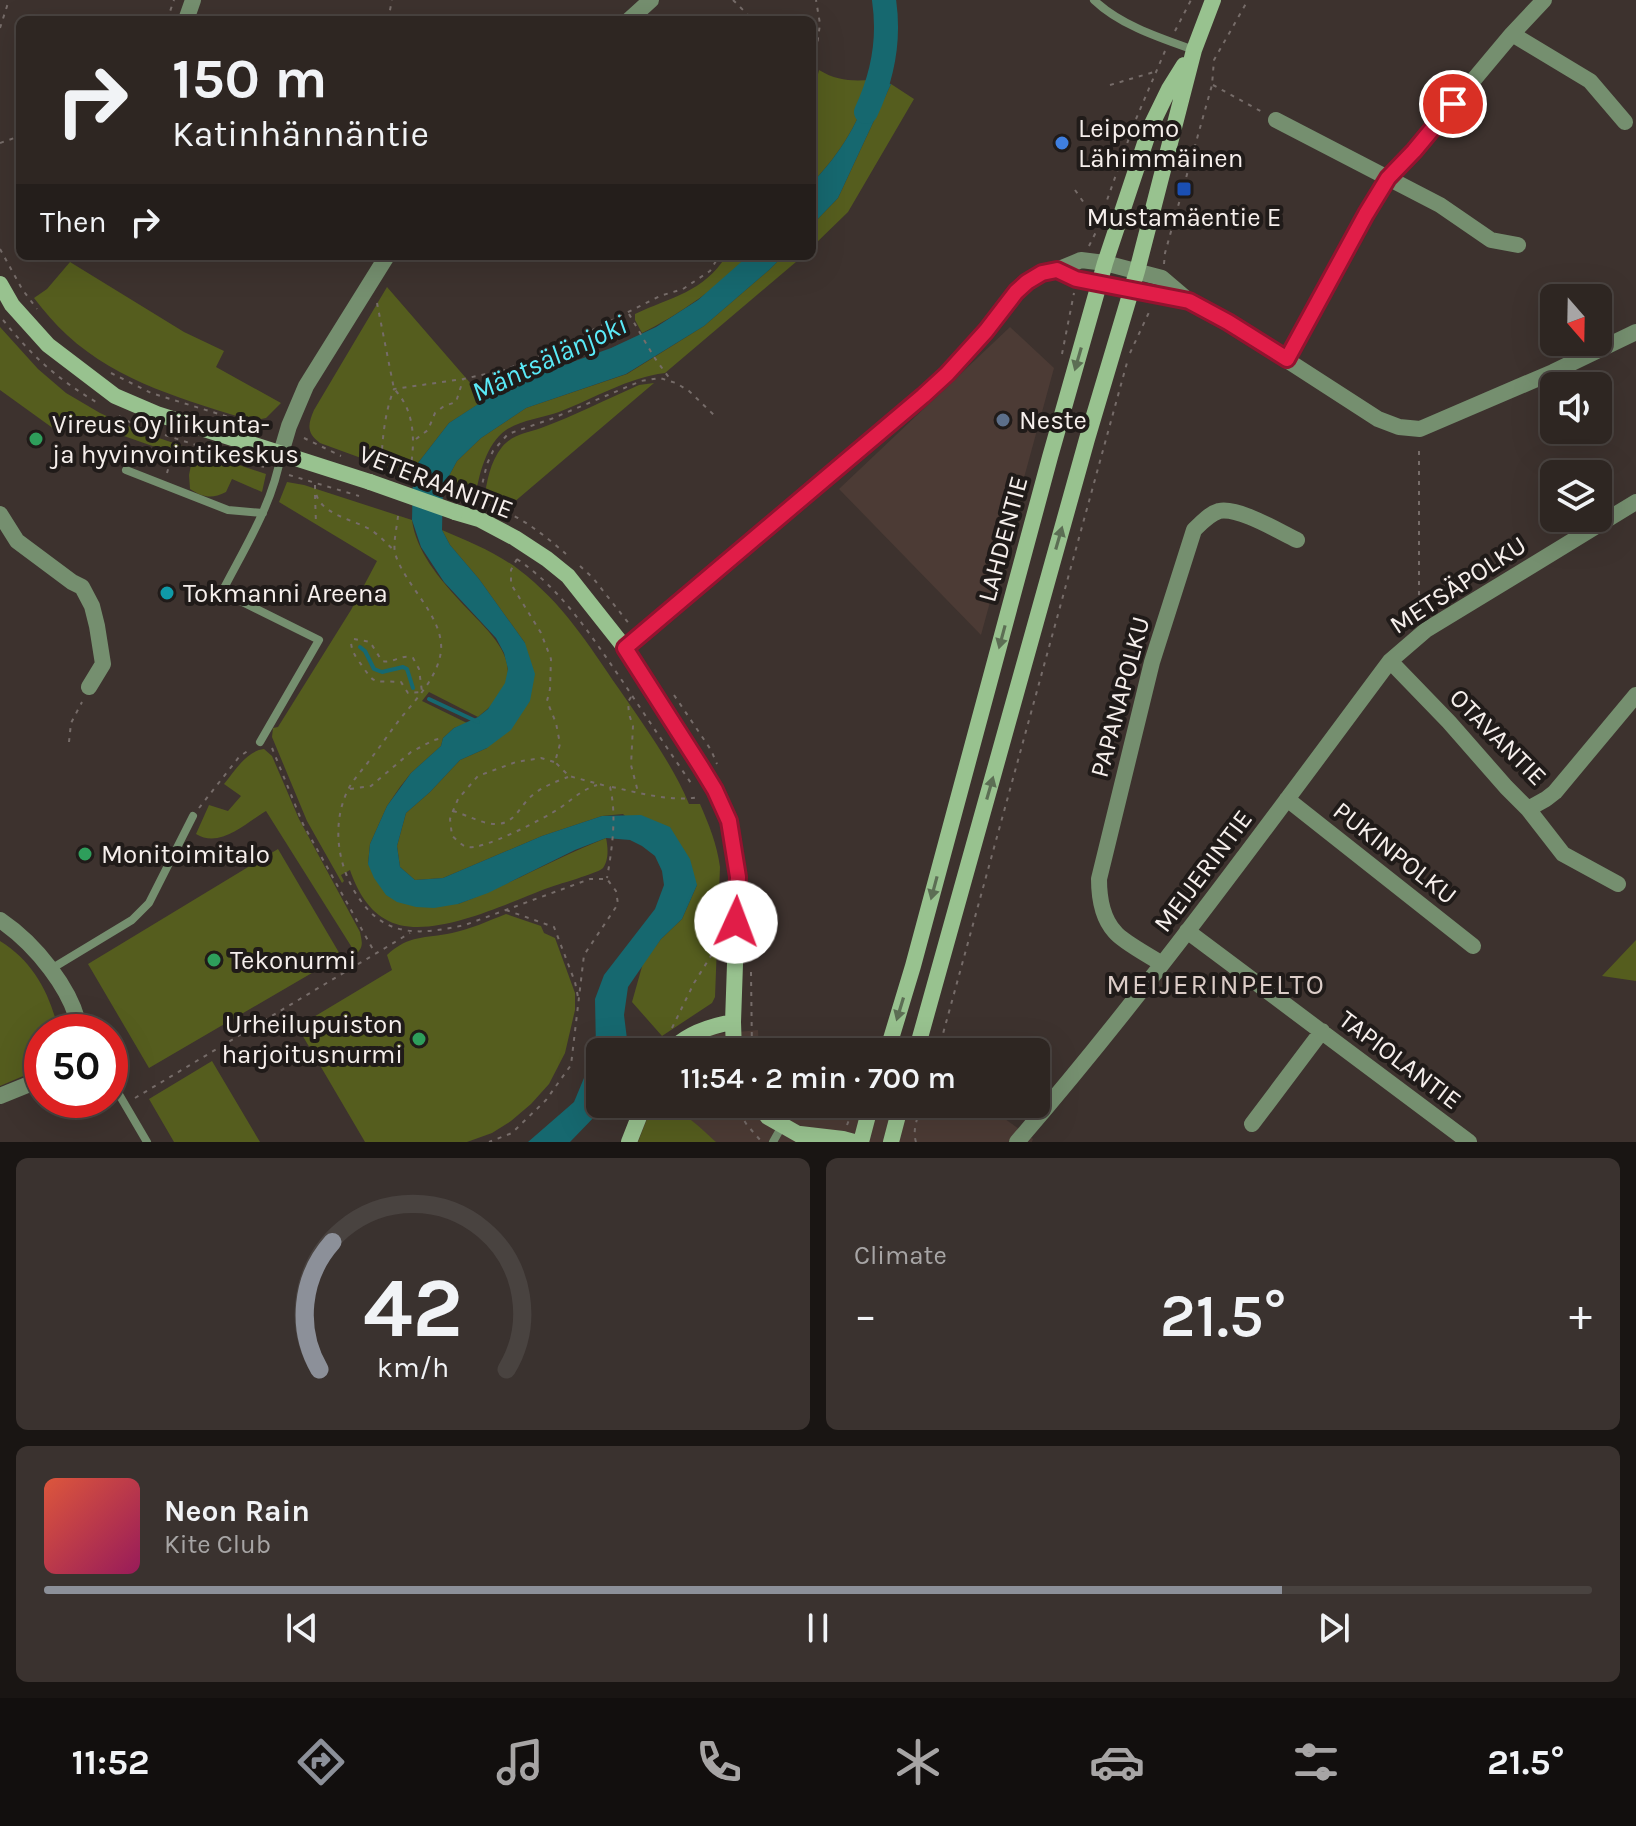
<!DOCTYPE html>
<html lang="en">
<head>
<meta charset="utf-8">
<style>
  :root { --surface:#2e2622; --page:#3a322f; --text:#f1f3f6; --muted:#a7a5a5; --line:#494340; --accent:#8c9099 }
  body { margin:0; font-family:Karla,sans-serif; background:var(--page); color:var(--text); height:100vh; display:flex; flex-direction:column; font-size:30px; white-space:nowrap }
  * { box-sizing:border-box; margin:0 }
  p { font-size:26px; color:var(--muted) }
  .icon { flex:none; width:44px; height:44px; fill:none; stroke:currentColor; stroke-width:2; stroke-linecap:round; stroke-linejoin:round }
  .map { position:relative; height:1142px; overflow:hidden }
  .details { display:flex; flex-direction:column; gap:16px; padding:16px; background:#191513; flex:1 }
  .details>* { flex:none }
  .banner { position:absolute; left:16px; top:16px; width:800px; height:244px; border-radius:12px; box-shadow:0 8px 32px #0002,0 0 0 2px var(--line); background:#2e2622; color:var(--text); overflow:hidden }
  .needle { width:52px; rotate:160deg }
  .tools { position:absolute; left:1540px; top:284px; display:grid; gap:16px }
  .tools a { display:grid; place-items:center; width:72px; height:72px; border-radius:12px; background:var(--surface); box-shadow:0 8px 32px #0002,0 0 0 2px var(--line); font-size:40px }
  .speed { position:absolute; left:24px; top:1014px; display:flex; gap:16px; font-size:40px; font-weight:700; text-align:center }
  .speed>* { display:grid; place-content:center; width:104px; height:104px; border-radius:50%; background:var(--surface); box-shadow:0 8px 32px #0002,0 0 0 2px var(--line); line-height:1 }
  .speed .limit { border:12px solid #d22; background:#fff; color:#111 }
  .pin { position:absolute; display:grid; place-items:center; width:68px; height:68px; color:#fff; margin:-34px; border:4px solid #fff; border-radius:50%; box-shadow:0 2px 8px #0007 }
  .me { position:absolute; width:88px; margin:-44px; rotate:2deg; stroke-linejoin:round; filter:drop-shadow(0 0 6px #0008) }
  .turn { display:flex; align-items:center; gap:28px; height:168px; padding:0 24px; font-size:36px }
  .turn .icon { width:104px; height:104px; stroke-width:2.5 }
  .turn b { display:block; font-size:56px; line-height:68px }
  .then { display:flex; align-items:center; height:76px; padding:0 24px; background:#0003; gap:16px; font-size:30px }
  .big { font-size:60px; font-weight:600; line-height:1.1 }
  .details .widget { flex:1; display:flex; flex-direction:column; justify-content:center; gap:12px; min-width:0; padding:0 28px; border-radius:12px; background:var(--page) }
  .details .dial { align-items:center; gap:0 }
  .dial svg { height:208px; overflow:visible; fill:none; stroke:var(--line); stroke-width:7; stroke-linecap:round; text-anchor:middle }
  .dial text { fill:var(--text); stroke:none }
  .song { display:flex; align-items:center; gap:24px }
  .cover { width:96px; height:96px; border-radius:12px; background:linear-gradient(135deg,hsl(10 70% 55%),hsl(330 70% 35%)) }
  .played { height:8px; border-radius:4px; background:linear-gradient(90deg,var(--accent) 80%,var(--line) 80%) }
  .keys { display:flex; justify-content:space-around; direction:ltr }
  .heat { display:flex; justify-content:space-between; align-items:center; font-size:44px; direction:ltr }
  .details .tiles { flex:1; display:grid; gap:16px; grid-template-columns:1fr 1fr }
  .widget:last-child { grid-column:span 2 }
  .trip { position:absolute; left:586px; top:1038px; width:464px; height:80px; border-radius:12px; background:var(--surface); box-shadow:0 8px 32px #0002,0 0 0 2px var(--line); font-weight:600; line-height:80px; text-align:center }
  .menu { display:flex; height:128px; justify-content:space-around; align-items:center; background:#120f0e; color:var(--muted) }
  .menu .icon { width:56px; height:56px }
  .menu .current { color:var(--accent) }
  .menu b { font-size:36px; color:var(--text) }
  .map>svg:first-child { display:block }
</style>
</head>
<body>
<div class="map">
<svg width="1636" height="1142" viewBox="0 0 1636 1142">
  <rect width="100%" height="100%" fill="#3d322e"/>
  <path fill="#4c3b35" d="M1010 327 1054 368 981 635 839 489Z
    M758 1030 759 1052H674L707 1035Z
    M645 1104H797L812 1110 847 1111 866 1104H984L1033 1139 1032 1142H623Z"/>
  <path fill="#555d1e" d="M819 70C837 81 851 81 871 80 862 119 840 154 812 183V99Z
    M891 84 914 99 848 212 812 247V225L838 198Z
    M726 256H748C724 284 675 317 642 333L635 320V314C671 297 704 292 726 256Z
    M783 256H803L665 373C627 378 595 398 559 412 542 418 521 420 506 430 486 444 479 475 475 498L443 487 457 461 481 438 526 408 627 374 704 326 769 270Z
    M70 262 184 332 224 351 216 367 281 403 266 418 252 421C187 400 119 383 67 335 55 324 44 311 34 298L47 289Z
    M387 287 485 400 449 423 418 463 413 477 320 443C306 433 308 424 314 410Z
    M0 327 38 369 66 393 100 413 141 432 266 474 262 492 232 479 226 492C212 499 204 498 190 489L189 475 192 460 90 424 86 429H65L61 434 0 390Z
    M654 383 507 508 484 500C487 481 490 462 502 447 513 434 527 433 541 428 574 416 607 399 639 385Z
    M287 482 304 485 412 520C416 551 439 578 459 600 495 639 538 670 478 717L429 692 422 701 467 723 454 728 443 738 441 746 411 773 400 787 387 806 370 844 368 864 458 904C509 885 556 858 606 838 608 847 609 860 603 868 599 873 555 885 545 889 505 904 425 944 385 919 367 909 356 888 350 870L341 875 344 881 342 883 307 821 272 737 273 728 278 727 351 610 377 561 279 502Z
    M442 530C468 541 495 552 518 569 564 604 587 643 619 689 643 724 673 765 689 804H700C709 825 717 844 720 867L715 997 712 1003 662 1036 632 1002 643 963 661 939 682 919 697 885 623 814 602 816 542 836 443 878 415 880 400 867 397 846 406 813 430 792 460 760 487 748 525 643 479 579 450 545Z
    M264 749 272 756 299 819 360 932C362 942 364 947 356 954L266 811C246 823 220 849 196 834L209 805 228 811 241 796 224 784C235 771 246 751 264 749Z
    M278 849 341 956 149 1068 88 964Z
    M506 914 541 926 544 933 555 938 575 993V1010L565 1053 549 1084 531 1104 511 1121 492 1133 467 1142H365L301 1033 305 1024 310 1023 312 1018 392 970 387 955C410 934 424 939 452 933 471 929 488 921 506 914Z
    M1636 940V981L1602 976Z
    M0 941C34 962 50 994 59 1032H42V1068L0 1086Z
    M212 1061 260 1142H174L149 1099Z
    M653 1104C678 1104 698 1126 716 1142H638Z"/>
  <path fill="#16686f" d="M871 80 891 84 838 198 812 225V183C840 154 862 119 871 80Z
    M748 256H783L769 270 704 326 626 374 526 408 481 438 457 461 443 487 442 530 450 545 479 579 525 643 535 674 530 701 511 730 487 748 460 760 430 792 406 813 397 846 400 867 415 880 443 878 542 836 602 816 641 815 670 827 690 859 697 885 682 919 661 939 628 987 624 1015 627 1039 624 1052H600V1104H604L598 1113 570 1142H528L574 1102 596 1049 595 999 604 975 655 909 664 885 662 871 655 856 642 846 630 840 606 838 575 850 488 893 458 904 434 908 416 907 397 902 386 895 374 878 368 864 370 844 387 806 411 773 441 746 443 738 454 728 478 717 488 709 505 683 508 669 504 653 496 638 444 582 421 547 412 520 413 477 418 463 449 423 506 386 611 348 656 327 698 300Z"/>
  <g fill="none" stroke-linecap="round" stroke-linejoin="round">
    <path stroke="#16686f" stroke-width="4" d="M360 647 365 651 374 669 382 672 403 667 407 669 413 688
      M429 699 478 722"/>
    <path stroke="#16686f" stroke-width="24" d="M866 112C883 76 890 40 884 0"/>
    <path stroke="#766c69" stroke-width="2" stroke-dasharray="4 6" stroke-linecap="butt" d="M733 0 753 20
      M167 20 174 0
      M388 20 392 0
      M0 28 9 0
      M1175 31 1191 0
      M812 81 820 24 816 0
      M1110 85 1154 72
      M1213 85 1264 113
      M1136 119 1165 51
      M0 143 20 136
      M1075 190 1098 223
      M1089 246 1095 234 1134 124
      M0 249 22 289 37 309
      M1164 264 1165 253 1212 85 1214 60 1248 0
      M377 303 394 389C417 412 415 447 409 476
      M629 314 654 357 670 379
      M3 320C32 356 56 378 96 402
      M1130 353 1151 308
      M1062 354 1074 293
      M111 373 151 393 251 424 271 428
      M119 416 137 426 267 468
      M304 438 341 456
      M416 439 428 430 435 413 444 406 456 402 463 380
      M381 469C382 443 384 414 394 389L463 379 505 370 551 351 660 296 683 289 710 271 719 256
      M167 473 176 441
      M289 475 359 496
      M315 485C314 514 351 518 371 530 380 536 387 544 395 551
      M315 495 316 524
      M478 502 487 464 493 451 508 434 551 419 641 381 660 378 676 383 689 391 714 415
      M487 505C517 513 543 534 566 554
      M398 516C397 527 393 542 395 553 404 585 444 616 441 651 438 675 420 695 405 713 393 727 383 743 372 757 365 767 356 776 350 786 330 822 337 869 361 901 388 939 424 934 465 925L590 879H607L616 891 618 904 584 955 571 1065 546 1100 512 1133 489 1142
      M517 559C562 590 590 634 621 679 645 715 669 751 693 786
      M517 559 511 570V584L541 633 551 659 550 689 547 701 556 723 560 744 555 762 569 776 610 787C617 816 612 849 607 878
      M580 566 593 578 630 625
      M1419 615V446
      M354 639 370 642 382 661C393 664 402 653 413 658L419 669 422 692 408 693 401 682C370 680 377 687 358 660 354 654 352 651 351 643Z
      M674 695 711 750 717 764
      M631 697 628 702 629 714 633 726 631 765 638 792
      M69 742 71 723 82 702
      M272 748 303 824 375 953
      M554 762 541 758 516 762 478 776 458 799 453 811 450 819 452 836C456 839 462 846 467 847 482 851 545 818 560 808 573 799 581 790 597 785
      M612 787C640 793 671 802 700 797
      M350 789 371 786 411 752 434 740 443 738
      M199 808 239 757 249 750
      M453 811C467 815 482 824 496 824 516 824 520 804 534 794 544 786 555 782 568 777
      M506 910 554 927 575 982 578 997
      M751 972 752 1052
      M672 1028 694 983 719 943
      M938 1052 1128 359
      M110 1058 116 1068
      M135 1098 410 933
      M734 1104 747 1125 761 1141
      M786 1104C804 1116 829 1118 850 1117
      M847 1125 852 1112
      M916 1142C912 1130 918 1116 922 1104"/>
    <path stroke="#758f6f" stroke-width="8" d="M1094 0C1120 25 1160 38 1194 50
      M126 470 228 510 263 513
      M260 742 319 640 222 592C245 547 273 504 281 454
      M51 969 132 920 149 903 193 816
      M110 1079 147 1142
      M773 1142 782 1126"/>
    <path stroke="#758f6f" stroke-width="16" d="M186 20 193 0
      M629 20 651 0
      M1512 34 1590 81 1625 122
      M1276 120 1440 205 1491 240 1518 245
      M1057 270 1076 279 1187 301
      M1287 359 1366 214 1388 178 1414 151 1512 34 1544 0
      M281 453 289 426 306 386 387 256
      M0 514 17 541 72 582 82 587 92 606 97 626 103 664 89 687
      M625 648 923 396 947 374 986 331 1016 292 1027 282 1042 273 1057 270 1081 260 1105 263 1162 278 1189 301 1228 322 1378 419 1399 427 1420 429 1553 372 1636 332
      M1390 661 1449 722 1506 787 1528 809 1546 799 1555 792 1636 695
      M1287 799 1473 946
      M1528 809 1563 854 1618 884
      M0 920C34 943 74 990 80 1032
      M1187 931 1469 1142
      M1162 964C1150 956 1123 942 1115 932 1102 918 1099 897 1099 879L1152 662 1194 530C1201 523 1209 514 1219 511 1239 507 1278 531 1297 540
      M0 1096 42 1079
      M1252 1124 1322 1031
      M1017 1142C1150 988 1269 823 1390 661L1426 630 1636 502"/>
    <path stroke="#98c28f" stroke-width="16" d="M0 284 12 305 48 345 115 396 157 414 370 482
      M455 512 479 519 515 538 547 559 568 576 625 648 715 790 729 821 738 877 733 1022 734 1052
      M670 1052C685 1034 711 1026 733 1022
      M887 1052 913 966 1050 457 1105 263 1150 128 1169 89 1184 65
      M916 1052 1087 439 1137 271 1194 50 1213 0
      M758 1104 768 1117 812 1142
      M800 1134 843 1139 854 1142
      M629 1142 644 1104
      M861 1142 871 1104
      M891 1142 901 1104"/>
    <path stroke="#98c28f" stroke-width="16" d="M370 482 455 512"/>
  </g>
  <defs><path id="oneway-solid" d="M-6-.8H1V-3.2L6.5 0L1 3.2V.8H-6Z" transform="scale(2)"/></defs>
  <g fill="#5c6e54">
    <use href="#oneway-solid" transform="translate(1078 359) rotate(106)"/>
    <use href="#oneway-solid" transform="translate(1059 538) rotate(-74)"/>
    <use href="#oneway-solid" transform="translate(1002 637) rotate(105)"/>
    <use href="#oneway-solid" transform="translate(990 788) rotate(-74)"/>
    <use href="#oneway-solid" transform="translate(934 888) rotate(105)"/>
    <use href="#oneway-solid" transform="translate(900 1009) rotate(107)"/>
  </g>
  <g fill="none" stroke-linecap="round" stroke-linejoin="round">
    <defs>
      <path id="route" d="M736 922 738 877 729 821 715 790 701 767 625 648 923 396 947 374 986 331 1016 292 1027 282 1042 273 1057 270 1076 279 1189 301 1228 322 1287 359 1366 214 1388 178 1414 151 1453 104"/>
    </defs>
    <use href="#route" stroke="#92132f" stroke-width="20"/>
    <use href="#route" stroke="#e11d48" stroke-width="14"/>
  </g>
  <circle fill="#3f7fe0" stroke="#201b19" stroke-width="3" cx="1062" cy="143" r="8"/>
  <rect fill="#1a4fb4" stroke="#201b19" stroke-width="3" x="1176" y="181" width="16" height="16" rx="4"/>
  <circle fill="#5c6f8a" stroke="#201b19" stroke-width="3" cx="1003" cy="420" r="8"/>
  <g fill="#2e9e5b" stroke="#201b19" stroke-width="3">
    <circle cx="36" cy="439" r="8"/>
    <circle cx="85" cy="854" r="8"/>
    <circle cx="214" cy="960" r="8"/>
    <circle cx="419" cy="1039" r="8"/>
  </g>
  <circle fill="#0f9aa8" stroke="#201b19" stroke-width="3" cx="167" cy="593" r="8"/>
  <g text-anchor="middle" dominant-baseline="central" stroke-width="8" stroke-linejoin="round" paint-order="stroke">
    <g font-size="26" fill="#f6efec" stroke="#201b19" text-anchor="start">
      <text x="1078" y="128">Leipomo<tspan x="1078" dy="30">Lähimmäinen</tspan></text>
      <text x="1184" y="217" text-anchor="middle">Mustamäentie E</text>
      <text x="1019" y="420">Neste</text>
      <text x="52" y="424">Vireus Oy liikunta-<tspan x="52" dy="30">ja hyvinvointikeskus</tspan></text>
      <text x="183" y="593">Tokmanni Areena</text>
      <text x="101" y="854">Monitoimitalo</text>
      <text x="230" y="960">Tekonurmi</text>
      <text x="403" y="1024" text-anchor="end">Urheilupuiston<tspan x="403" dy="30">harjoitusnurmi</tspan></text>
    </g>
    <g font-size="26" fill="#f6efec" stroke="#201b19">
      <text transform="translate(436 482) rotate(21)">VETERAANITIE</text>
      <text transform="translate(1003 539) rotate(-75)">LAHDENTIE</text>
      <text transform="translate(1458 585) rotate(-33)">METSÄPOLKU</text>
      <text transform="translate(1120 697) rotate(-75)">PAPANAPOLKU</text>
      <text transform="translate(1498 737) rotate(45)">OTAVANTIE</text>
      <text transform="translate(1395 853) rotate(38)">PUKINPOLKU</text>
      <text transform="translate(1203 871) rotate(-53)">MEIJERINTIE</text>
      <text transform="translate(1400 1060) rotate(37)">TAPIOLANTIE</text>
    </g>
    <g font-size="28" font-style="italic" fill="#5aeaf8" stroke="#201b19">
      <text transform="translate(549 358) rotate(-25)">Mäntsälänjoki</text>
    </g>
    <g font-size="28" letter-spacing="2" fill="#dccdc8" stroke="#201b19">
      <text x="1216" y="984">MEIJERINPELTO</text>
    </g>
  </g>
</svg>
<div class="tools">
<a><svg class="needle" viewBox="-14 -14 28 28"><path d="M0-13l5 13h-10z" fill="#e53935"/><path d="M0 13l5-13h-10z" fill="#a7a5a5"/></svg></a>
<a><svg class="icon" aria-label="sound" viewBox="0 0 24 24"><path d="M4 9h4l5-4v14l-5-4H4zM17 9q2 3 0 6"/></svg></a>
<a><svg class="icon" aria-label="layers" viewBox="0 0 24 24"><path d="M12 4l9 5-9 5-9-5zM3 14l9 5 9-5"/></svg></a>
</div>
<div class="speed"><div class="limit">50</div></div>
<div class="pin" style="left:1453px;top:104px;background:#d93025"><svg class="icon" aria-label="arrive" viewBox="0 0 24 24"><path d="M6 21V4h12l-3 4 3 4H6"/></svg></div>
<svg class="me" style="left:736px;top:922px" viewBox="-20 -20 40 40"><circle r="19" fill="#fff"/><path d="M0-13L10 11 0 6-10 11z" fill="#e11d48"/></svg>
<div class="trip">11:54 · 2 min · 700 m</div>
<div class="banner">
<div class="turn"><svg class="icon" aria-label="right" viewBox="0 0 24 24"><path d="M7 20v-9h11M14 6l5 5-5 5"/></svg><div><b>150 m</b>Katinhännäntie</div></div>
<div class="then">Then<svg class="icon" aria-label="right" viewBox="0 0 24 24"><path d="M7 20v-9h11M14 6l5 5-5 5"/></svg></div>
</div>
</div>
<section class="details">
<div class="tiles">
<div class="widget dial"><svg viewBox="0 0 100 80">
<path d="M14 69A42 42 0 1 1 86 69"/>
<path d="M14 69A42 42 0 0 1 19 20" stroke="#8c9099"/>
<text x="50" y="56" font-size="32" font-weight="700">42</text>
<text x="50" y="72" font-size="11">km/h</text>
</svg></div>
<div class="widget"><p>Climate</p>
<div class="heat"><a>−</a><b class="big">21.5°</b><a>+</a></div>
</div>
<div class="widget">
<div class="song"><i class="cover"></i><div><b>Neon Rain</b><p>Kite Club</p></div></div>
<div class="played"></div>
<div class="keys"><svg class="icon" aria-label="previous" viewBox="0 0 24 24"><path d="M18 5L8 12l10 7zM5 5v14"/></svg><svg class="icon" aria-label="pause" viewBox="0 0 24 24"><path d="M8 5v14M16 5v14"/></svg><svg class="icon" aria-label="next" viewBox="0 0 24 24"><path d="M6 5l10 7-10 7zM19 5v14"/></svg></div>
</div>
</div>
</section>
<nav class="menu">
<b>11:52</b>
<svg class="icon current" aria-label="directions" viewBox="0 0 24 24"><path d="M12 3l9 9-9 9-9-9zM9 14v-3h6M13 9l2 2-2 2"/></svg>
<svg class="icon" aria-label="music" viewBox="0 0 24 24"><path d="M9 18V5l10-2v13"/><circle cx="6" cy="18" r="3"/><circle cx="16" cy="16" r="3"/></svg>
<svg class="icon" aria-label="phone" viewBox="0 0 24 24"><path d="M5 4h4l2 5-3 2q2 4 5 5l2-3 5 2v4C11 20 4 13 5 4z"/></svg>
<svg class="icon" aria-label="climate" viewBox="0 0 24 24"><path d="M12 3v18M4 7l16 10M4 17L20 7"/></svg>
<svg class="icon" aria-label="car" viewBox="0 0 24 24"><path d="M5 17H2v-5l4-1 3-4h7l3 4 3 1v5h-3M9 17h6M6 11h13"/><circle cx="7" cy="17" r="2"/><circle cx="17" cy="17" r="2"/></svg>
<svg class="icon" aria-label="filters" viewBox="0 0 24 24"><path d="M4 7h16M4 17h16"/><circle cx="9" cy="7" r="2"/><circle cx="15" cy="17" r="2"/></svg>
<b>21.5°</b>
</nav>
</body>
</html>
